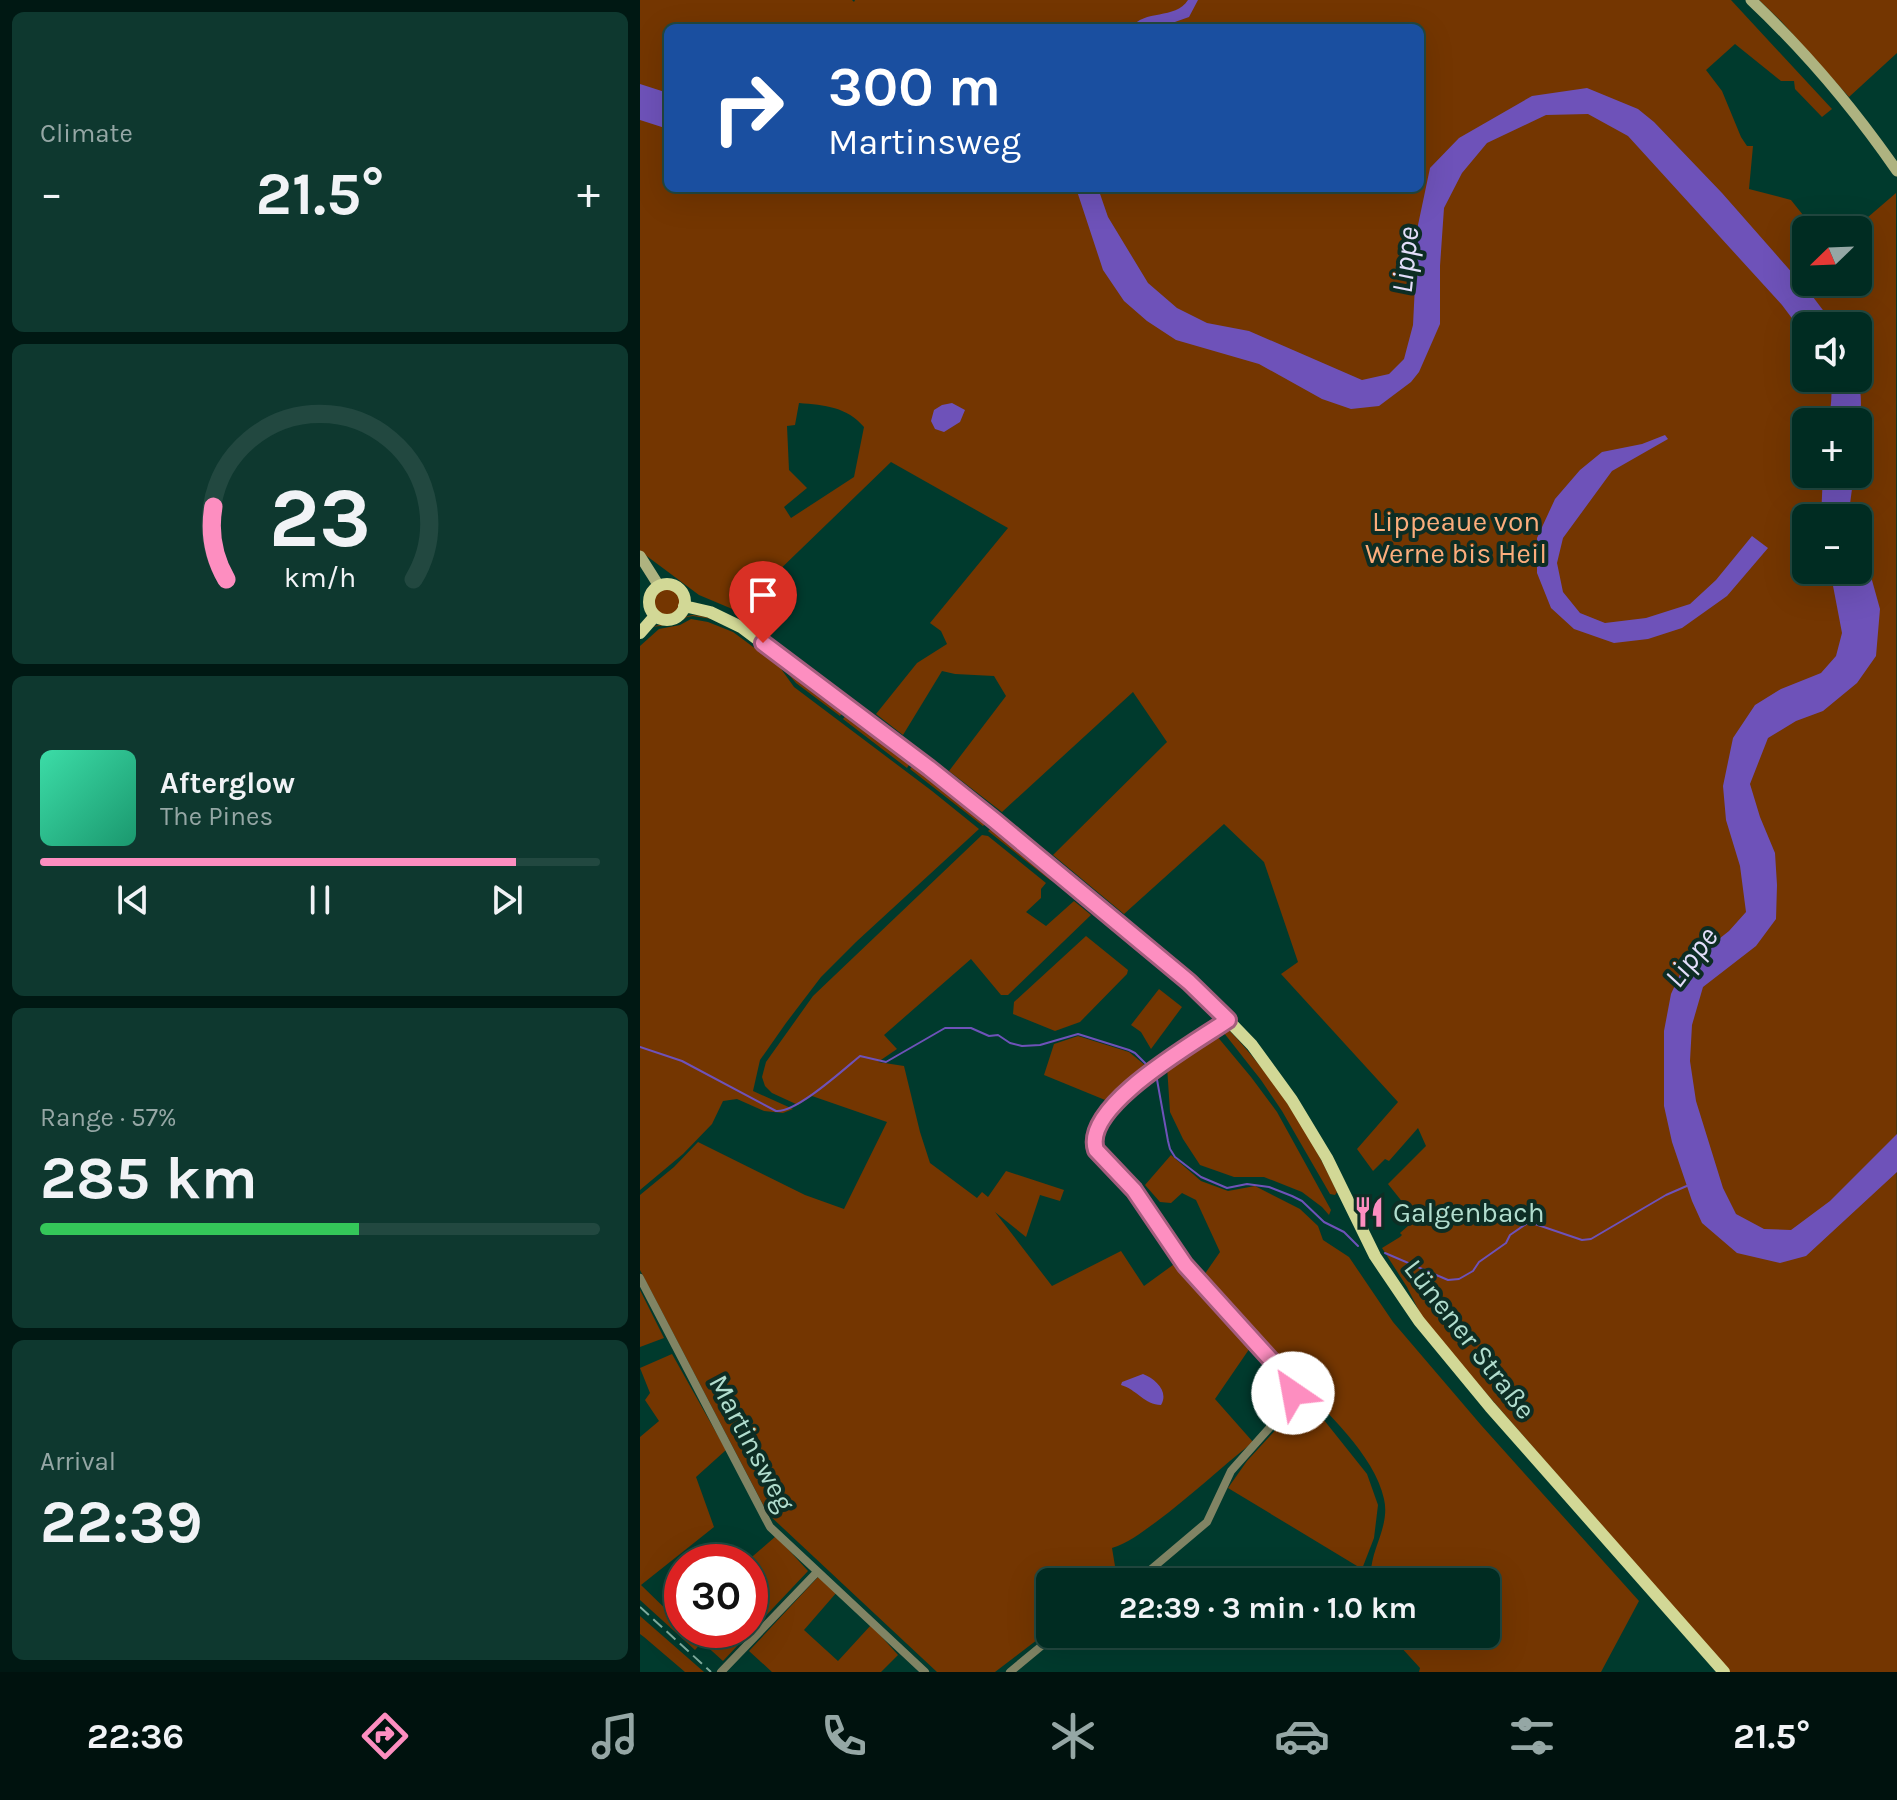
<!DOCTYPE html>
<html lang="en">
<head>
<meta charset="utf-8">
<style>
  :root { --surface:#002c22; --page:#0e382f; --text:#f1f3f6; --muted:#95a7a5; --line:#224840; --accent:#fd8ec0 }
  body { margin:0; font-family:Karla,sans-serif; background:var(--page); color:var(--text); height:100vh; display:flex; flex-direction:column; font-size:30px; white-space:nowrap }
  * { box-sizing:border-box; margin:0 }
  p { font-size:26px; color:var(--muted) }
  .icon { flex:none; width:44px; height:44px; fill:none; stroke:currentColor; stroke-width:2; stroke-linecap:round; stroke-linejoin:round }
  .map { position:relative; flex:1; overflow:hidden }
  .sheet { display:flex; flex-direction:column; gap:12px; padding:12px; background:#001813; width:640px }
  .sheet>* { flex:none }
  .banner { position:absolute; left:24px; top:24px; width:760px; height:168px; border-radius:12px; box-shadow:0 8px 32px #0002,0 0 0 2px var(--line); background:#1a4fa0; color:#fff; overflow:hidden }
  .needle { width:52px; rotate:247deg }
  .controls { position:absolute; left:1152px; top:216px; display:grid; gap:16px }
  .controls a { display:grid; place-items:center; width:80px; height:80px; border-radius:12px; background:var(--surface); box-shadow:0 8px 32px #0002,0 0 0 2px var(--line); font-size:40px }
  .speed { position:absolute; left:24px; top:1544px; display:flex; gap:16px; font-size:40px; font-weight:700; text-align:center }
  .speed>* { display:grid; place-content:center; width:104px; height:104px; border-radius:50%; background:var(--surface); box-shadow:0 8px 32px #0002,0 0 0 2px var(--line); line-height:1 }
  .speed .limit { border:12px solid #d22; background:#fff; color:#111 }
  .pin { position:absolute; display:grid; place-items:center; width:68px; height:68px; color:#fff; margin:-82px -34px; border-radius:50% 50% 50% 0; rotate:-45deg; box-shadow:0 0 8px #0007 }
  .pin .icon { rotate:45deg }
  .me { position:absolute; width:88px; margin:-44px; rotate:327deg; stroke-linejoin:round; filter:drop-shadow(0 0 6px #0008) }
  .turn { display:flex; align-items:center; gap:28px; height:168px; padding:0 32px; font-size:36px }
  .turn .icon { width:104px; height:104px; stroke-width:2.5 }
  .turn b { display:block; font-size:56px; line-height:68px }
  .big { font-size:60px; font-weight:700; line-height:1.1 }
  .sheet .widget { flex:1; display:flex; flex-direction:column; justify-content:center; gap:12px; min-width:0; padding:0 28px; border-radius:12px; background:var(--page) }
  .sheet .dial { align-items:center; gap:0 }
  .dial svg { height:208px; overflow:visible; fill:none; stroke:var(--line); stroke-width:7; stroke-linecap:round; text-anchor:middle }
  .dial text { fill:var(--text); stroke:none }
  .song { display:flex; align-items:center; gap:24px }
  .cover { width:96px; height:96px; border-radius:12px; background:linear-gradient(135deg,hsl(160 70% 55%),hsl(160 70% 35%)) }
  .played { height:8px; border-radius:4px; background:linear-gradient(90deg,var(--accent) 85%,var(--line) 85%) }
  .keys { display:flex; justify-content:space-around; direction:ltr }
  .heat { display:flex; justify-content:space-between; align-items:center; font-size:44px; direction:ltr }
  .charge { height:12px; border-radius:6px; background:linear-gradient(90deg,#34c759 57%,var(--line) 0) }
  .trip { position:absolute; left:396px; top:1568px; width:464px; height:80px; border-radius:12px; background:var(--surface); box-shadow:0 8px 32px #0002,0 0 0 2px var(--line); font-weight:700; line-height:80px; text-align:center }
  .tab-bar { display:flex; height:128px; justify-content:space-around; align-items:center; background:#00120e; color:var(--muted) }
  .tab-bar .icon { width:56px; height:56px }
  .tab-bar .selected { color:var(--accent) }
  .tab-bar b { font-size:36px; color:var(--text) }
  main { display:flex; flex:1; min-height:0 }
  .map>svg:first-child { display:block }
</style>
</head>
<body>
<main>
<section class="sheet">
<div class="widget"><p>Climate</p>
<div class="heat"><a>−</a><b class="big">21.5°</b><a>+</a></div>
</div>
<div class="widget dial"><svg viewBox="0 0 100 80">
<path d="M14 69A42 42 0 1 1 86 69"/>
<path d="M14 69A42 42 0 0 1 9 41" stroke="#fd8ec0"/>
<text x="50" y="56" font-size="32" font-weight="700">23</text>
<text x="50" y="72" font-size="11">km/h</text>
</svg></div>
<div class="widget">
<div class="song"><i class="cover"></i><div><b>Afterglow</b><p>The Pines</p></div></div>
<div class="played"></div>
<div class="keys"><svg class="icon" aria-label="previous" viewBox="0 0 24 24"><path d="M18 5L8 12l10 7zM5 5v14"/></svg><svg class="icon" aria-label="pause" viewBox="0 0 24 24"><path d="M8 5v14M16 5v14"/></svg><svg class="icon" aria-label="next" viewBox="0 0 24 24"><path d="M6 5l10 7-10 7zM19 5v14"/></svg></div>
</div>
<div class="widget"><p>Range · 57%</p><b class="big">285 km</b><div class="charge"></div></div>
<div class="widget"><p>Arrival</p><b class="big">22:39</b></div>
</section>
<div class="map">
<svg width="1257" height="1672" viewBox="0 0 1257 1672">
  <rect width="100%" height="100%" fill="#003a2d"/>
  <path fill="#743601" fill-rule="evenodd" d="M0 0H212L214 2 215 0H1091L1192 109 1182 117 1155 89 1154 81H1141L1095 44 1066 70 1082 91 1101 137 1107 146H1113L1109 189 1151 200 1175 230H1166V282H1218V230H1213L1256 193 1257 1672H1089L785 1323 767 1287 742 1248 760 1237 762 1235 760 1233 776 1219 748 1184 786 1146 778 1128 749 1161 745 1159 733 1171 717 1149 758 1102 641 974 658 962 624 862 584 824 484 914 413 855 527 742 493 692 362 812 309 771 366 696 354 676 315 674 302 671 263 735 236 714 277 663 307 644 301 631 290 623 368 528 251 462 97 611 59 595 0 551ZM28 28H780V188H28ZM1166 326H1218V378H1166ZM159 403C185 405 207 407 224 427L214 477 151 518 144 507 167 488 149 470 147 426 155 425ZM1166 422H1218V474H1166ZM1166 518H1218V570H1166Z
    M1119 0H1257V53L1209 97 1141 21Z
    M13 602a14 14 0 1 1 28 0a14 14 0 1 1-28 0Z
    M53 615C106 619 162 680 203 712L200 716 156 683 137 661 102 634 86 625 72 619 53 616 47 617 37 623 13 627C21 623 29 625 36 622 43 619 45 616 53 615Z
    M51 619 68 622 93 632 139 666 154 687 292 791 339 829 216 942 181 977 146 1023 120 1060 113 1091 153 1109 143 1113 124 1111 97 1099 83 1101 72 1124 43 1154 0 1190V646L19 629 40 625Z
    M207 714 271 762 267 768 203 719Z
    M274 764 347 822 343 826 270 769Z
    M353 827 416 878V882L410 880 348 831Z
    M342 835 348 836 406 883 401 889V898L386 912 406 926 434 901 451 915 368 995H361L331 959 244 1035 257 1049 238 1062 264 1066 280 1132 290 1163 337 1198 342 1192 348 1197 366 1171 424 1190 420 1201 400 1195 386 1237 355 1212 412 1286 481 1251 504 1286 537 1262 612 1345 575 1399 613 1442C580 1468 550 1497 516 1522 502 1532 489 1543 472 1548L477 1578 472 1582H410V1630L355 1672H297L128 1514 0 1270V1195L34 1167 58 1142 165 1195 204 1209 247 1122 172 1096 158 1105 132 1093 125 1086 122 1077 126 1062 173 996Z
    M446 936 488 970 487 974 440 1022 415 1031 373 1014 374 1002Z
    M519 989 542 1007 511 1049 501 1032 491 1025Z
    M587 1028C633 1076 669 1132 697 1192L695 1195 690 1194 642 1111 621 1080 584 1033 582 1029Z
    M576 1035 611 1077 637 1112 691 1210 689 1215 682 1207 662 1192 624 1177H594L560 1165 543 1139 530 1112 527 1066Z
    M438 1036 489 1052 506 1066 470 1102 404 1075 414 1044Z
    M531 1155 561 1181 588 1191 615 1186 660 1209 678 1226 683 1240 709 1257 753 1322 841 1425 999 1601 961 1672H779L780 1668 749 1634H846V1582H732C726 1554 751 1529 744 1499 735 1455 684 1410 654 1378 623 1345 593 1311 562 1278L580 1252 556 1200 542 1193 531 1203 520 1202 505 1185Z
    M0 1290 24 1338 0 1347Z
    M32 1354 86 1450 56 1477 74 1527 1 1585 37 1620 42 1616V1630H110V1562H106L136 1536 168 1571 83 1661 62 1642 55 1650 0 1600V1437L19 1421 5 1400 10 1393 0 1368Z
    M658 1396 672 1405 727 1474 738 1505 734 1538 722 1569 588 1488 607 1461 652 1412Z
    M178 1577 197 1592 164 1630 198 1661 231 1625 258 1655 241 1672H132L109 1651Z
    M0 1616 64 1672H45L4 1637 0 1634Z"/>
  <path fill="#6e52b9" d="M548 0H558L549 17 518 28H491C504 9 535 20 548 0Z
    M0 84 28 93V129L0 120Z
    M947 88 998 109 1014 122 1082 193 1170 293 1195 326H1166V337L1142 305 988 136 948 114 906 115 847 143 822 173 804 208 800 266V324L779 372 771 382 739 406 711 409 682 399 619 364 536 340 507 321 484 301 463 270 436 188H458L468 217 508 283 537 308 567 323 609 331 722 380 749 374 764 359 773 325 778 225 790 168 819 138 892 96Z
    M1189 378H1217C1224 397 1220 418 1218 437V422H1189C1190 408 1194 392 1189 378Z
    M312 403 325 410 320 422 304 432 295 429 291 421 294 410 302 405Z
    M1025 435 1028 439 972 471 923 538 917 563 923 592 940 613 965 623 1006 618 1050 604 1076 580 1112 536 1128 548 1087 596 1042 628 1008 639 974 643 934 629 911 608 897 573V538L915 499 940 470 962 452 1002 444Z
    M1183 474H1214L1210 504 1215 518H1181Z
    M1218 530 1240 609 1236 656 1217 683 1183 711 1156 721 1128 738 1110 784 1120 817 1135 853 1137 885 1136 919 1116 946 1063 987 1052 1025 1050 1061 1056 1101 1083 1188 1096 1214 1124 1229 1151 1230 1190 1201 1257 1134V1172L1166 1256 1140 1263 1097 1253 1062 1223 1052 1201 1032 1142 1024 1106V1031L1031 994 1041 972 1060 954 1089 931 1106 912 1100 866 1086 820 1083 786 1093 738 1115 705 1141 689 1181 673 1196 656 1202 633 1190 570H1218Z
    M503 1374C516 1379 529 1392 521 1405 505 1405 496 1389 481 1385L482 1382Z"/>
  <g fill="none" stroke-linecap="round" stroke-linejoin="round">
    <path stroke="#6e52b9" stroke-width="2" d="M0 1047 42 1061 136 1111C156 1113 203 1070 220 1056L246 1062 305 1028H331L349 1036 358 1035 370 1043 382 1046 400 1045 438 1034 489 1050 495 1053 512 1070
      M516 1074 528 1141 530 1149 535 1157 561 1177 587 1188 607 1184 629 1187 652 1196 662 1201 684 1222 704 1232 718 1246
      M745 1253 808 1280 819 1279 833 1271 839 1262 866 1243 870 1235 889 1222 942 1240 951 1239 1026 1195 1049 1185"/>
    <path stroke="#818464" stroke-width="8" d="M0 1278 130 1527 285 1672
      M496 1582 567 1522 591 1471 649 1406C652 1396 655 1391 650 1381L545 1265 494 1190 456 1150C441 1106 558 1041 588 1020
      M81 1672 177 1572
      M370 1672 416 1634"/>
    <path stroke="#aeb380" stroke-width="11" d="M1111 0C1165 51 1215 110 1257 171
      M0 556 19 586"/>
    <path stroke="#d2d896" stroke-width="12" d="M9 602a18 18 0 1 1 36 0a18 18 0 1 1-36 0Z
      M44 606 70 612 101 627 289 768 354 820 549 982 588 1020 612 1045 652 1100 687 1158 735 1256 779 1321 850 1407 1084 1672
      M0 633 15 616"/>
    <path stroke="#80afa1" stroke-width="2" stroke-dasharray="12 6" stroke-linecap="butt" d="M0 1607 71 1672"/>
  </g>
  <g fill="none" stroke-linecap="round" stroke-linejoin="round">
    <defs>
      <path id="route" d="M123 643 289 768 354 820 549 982 588 1020C558 1041 441 1106 456 1150L494 1190 545 1265 650 1381 654 1388 653 1393"/>
    </defs>
    <use href="#route" stroke="#a45c7d" stroke-width="20"/>
    <use href="#route" stroke="#fd8ec0" stroke-width="14"/>
  </g>
  <defs>
    <symbol id="restaurant-bare" viewBox="-9 -9 18 18"><path d="M-5-6h1v4h1v-4h1v4h1v-4h1v5L-1.5 .5V6h-2V.5L-5-1ZM5-6V6H3V1.5H1.5Q1.5-4 5-6Z" fill="#fd8ec0" stroke="#0d2d24" stroke-width="2.5" paint-order="stroke"/></symbol>
  </defs>
  <g fill-rule="evenodd">
    <use href="#restaurant-bare" x="707" y="1190" width="44" height="44"/>
  </g>
  <g text-anchor="middle" dominant-baseline="central" stroke-width="8" stroke-linejoin="round" paint-order="stroke">
    <g font-size="28" fill="#fbad7c" stroke="#0d2d24">
      <text x="816" y="521">Lippeaue von<tspan x="816" dy="32">Werne bis Heil</tspan></text>
    </g>
    <g font-size="28" fill="#b1ddce" stroke="#0d2d24" text-anchor="start">
      <text x="753" y="1212">Galgenbach</text>
    </g>
    <g font-size="28" fill="#b1ddce" stroke="#0d2d24">
      <text transform="translate(830 1339) rotate(52)">Lünener Straße</text>
      <text transform="translate(112 1443) rotate(62)">Martinsweg</text>
    </g>
    <g font-size="30" font-style="italic" fill="#e3defa" stroke="#0d2d24">
      <text transform="translate(765 260) rotate(-84)">Lippe</text>
      <text transform="translate(1051 957) rotate(-53)">Lippe</text>
    </g>
  </g>
</svg>
<div class="controls">
<a><svg class="needle" viewBox="-14 -14 28 28"><path d="M0-13l5 13h-10z" fill="#e53935"/><path d="M0 13l5-13h-10z" fill="#95a7a5"/></svg></a>
<a><svg class="icon" aria-label="sound" viewBox="0 0 24 24"><path d="M4 9h4l5-4v14l-5-4H4zM17 9q2 3 0 6"/></svg></a>
<a>+</a>
<a>−</a>
</div>
<div class="speed"><div class="limit">30</div></div>
<div class="pin" style="left:123px;top:643px;background:#d93025"><svg class="icon" aria-label="arrive" viewBox="0 0 24 24"><path d="M6 21V4h12l-3 4 3 4H6"/></svg></div>
<svg class="me" style="left:653px;top:1393px" viewBox="-20 -20 40 40"><circle r="19" fill="#fff"/><path d="M0-13L10 11 0 6-10 11z" fill="#fd8ec0"/></svg>
<div class="trip">22:39 · 3 min · 1.0 km</div>
<div class="banner">
<div class="turn"><svg class="icon" aria-label="right" viewBox="0 0 24 24"><path d="M7 20v-9h11M14 6l5 5-5 5"/></svg><div><b>300 m</b>Martinsweg</div></div>
</div>
</div>
</main>
<nav class="tab-bar">
<b>22:36</b>
<svg class="icon selected" aria-label="directions" viewBox="0 0 24 24"><path d="M12 3l9 9-9 9-9-9zM9 14v-3h6M13 9l2 2-2 2"/></svg>
<svg class="icon" aria-label="music" viewBox="0 0 24 24"><path d="M9 18V5l10-2v13"/><circle cx="6" cy="18" r="3"/><circle cx="16" cy="16" r="3"/></svg>
<svg class="icon" aria-label="phone" viewBox="0 0 24 24"><path d="M5 4h4l2 5-3 2q2 4 5 5l2-3 5 2v4C11 20 4 13 5 4z"/></svg>
<svg class="icon" aria-label="climate" viewBox="0 0 24 24"><path d="M12 3v18M4 7l16 10M4 17L20 7"/></svg>
<svg class="icon" aria-label="car" viewBox="0 0 24 24"><path d="M5 17H2v-5l4-1 3-4h7l3 4 3 1v5h-3M9 17h6M6 11h13"/><circle cx="7" cy="17" r="2"/><circle cx="17" cy="17" r="2"/></svg>
<svg class="icon" aria-label="filters" viewBox="0 0 24 24"><path d="M4 7h16M4 17h16"/><circle cx="9" cy="7" r="2"/><circle cx="15" cy="17" r="2"/></svg>
<b>21.5°</b>
</nav>
</body>
</html>
